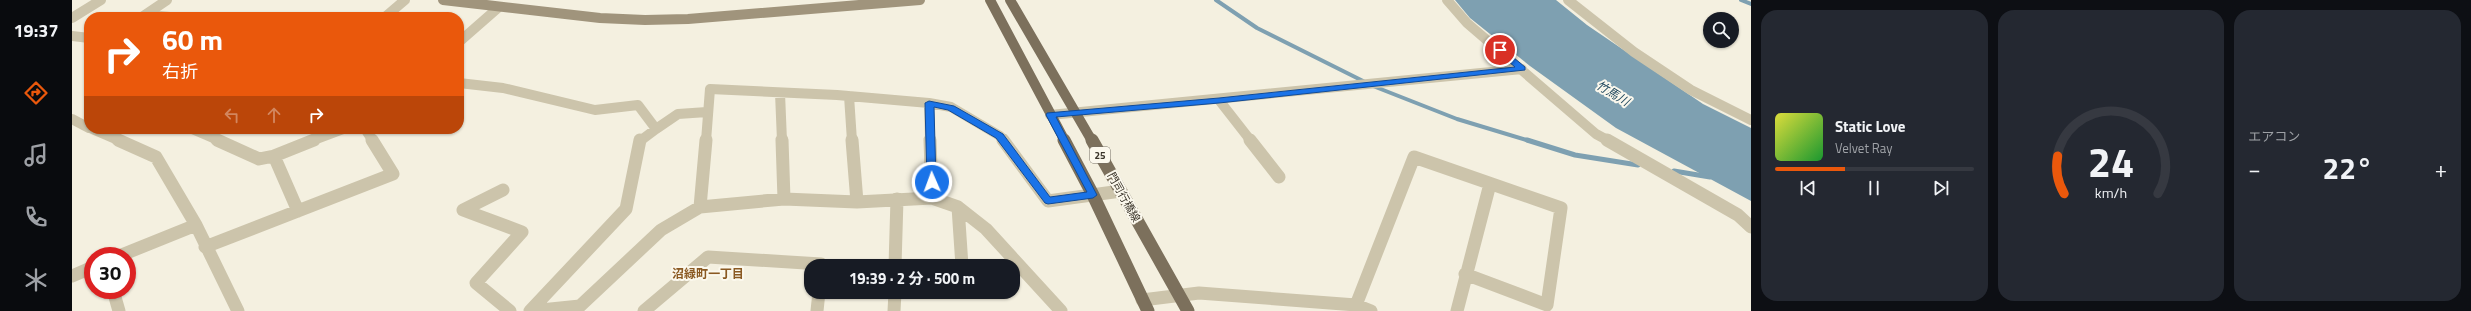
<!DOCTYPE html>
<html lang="ja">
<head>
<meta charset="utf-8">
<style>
  :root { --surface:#171b24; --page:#242831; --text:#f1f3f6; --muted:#9ea1a6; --line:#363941; --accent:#ea580c }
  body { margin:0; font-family:"Titillium Web","Noto Sans JP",sans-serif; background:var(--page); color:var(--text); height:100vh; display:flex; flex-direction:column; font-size:15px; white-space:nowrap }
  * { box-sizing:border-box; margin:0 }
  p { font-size:13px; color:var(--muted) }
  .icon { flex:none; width:22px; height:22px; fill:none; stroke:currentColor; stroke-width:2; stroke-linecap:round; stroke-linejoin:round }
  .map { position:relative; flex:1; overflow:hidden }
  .details { display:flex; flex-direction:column; gap:10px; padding:10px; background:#0d0f14; width:720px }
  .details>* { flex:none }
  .hud { position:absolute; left:12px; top:12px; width:380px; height:122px; border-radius:16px; box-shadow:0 1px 3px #0004; background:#ea580c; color:#fff; overflow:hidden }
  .tools { position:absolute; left:1631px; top:12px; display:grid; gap:8px }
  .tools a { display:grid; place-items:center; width:36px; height:36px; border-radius:50%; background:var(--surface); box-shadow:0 1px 3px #0004; font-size:20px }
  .speed { position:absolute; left:12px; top:247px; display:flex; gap:8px; font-size:20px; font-weight:700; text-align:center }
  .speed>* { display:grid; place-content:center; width:52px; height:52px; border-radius:50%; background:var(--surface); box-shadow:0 1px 3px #0004; line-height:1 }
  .speed .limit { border:6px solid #d22; background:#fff; color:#111 }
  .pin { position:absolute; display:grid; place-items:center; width:34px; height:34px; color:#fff; margin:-17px; border:2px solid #fff; border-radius:50%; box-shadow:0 1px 4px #0007 }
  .me { position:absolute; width:44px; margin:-22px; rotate:358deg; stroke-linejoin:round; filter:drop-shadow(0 0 3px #0008) }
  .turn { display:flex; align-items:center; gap:14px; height:84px; padding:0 12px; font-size:18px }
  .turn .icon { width:52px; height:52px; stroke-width:2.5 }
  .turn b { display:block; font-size:28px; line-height:34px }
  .lanes { display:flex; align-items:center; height:38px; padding:0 12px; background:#0003; justify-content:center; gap:20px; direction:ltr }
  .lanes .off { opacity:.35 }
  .big { font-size:30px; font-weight:700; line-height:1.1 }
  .details .tile { flex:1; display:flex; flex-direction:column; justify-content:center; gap:6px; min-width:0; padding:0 14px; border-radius:16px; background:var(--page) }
  .details .dial { align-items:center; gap:0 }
  .dial svg { height:104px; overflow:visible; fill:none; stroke:var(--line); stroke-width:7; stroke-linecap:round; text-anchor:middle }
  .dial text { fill:var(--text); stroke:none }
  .song { display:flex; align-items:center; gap:12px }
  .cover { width:48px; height:48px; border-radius:6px; background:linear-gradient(135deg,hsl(60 70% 55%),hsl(130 70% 35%)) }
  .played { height:4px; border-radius:2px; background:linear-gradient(90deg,var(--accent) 35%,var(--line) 35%) }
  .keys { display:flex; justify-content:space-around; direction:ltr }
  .heat { display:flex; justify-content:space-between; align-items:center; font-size:22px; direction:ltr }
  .details .tiles { flex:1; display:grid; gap:10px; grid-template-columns:repeat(3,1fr) }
  .trip { position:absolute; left:732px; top:259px; width:216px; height:40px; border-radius:16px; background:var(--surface); box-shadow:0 1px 3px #0004; font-weight:700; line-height:40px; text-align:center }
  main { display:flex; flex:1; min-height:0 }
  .dock { display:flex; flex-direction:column; width:72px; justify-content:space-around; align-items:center; background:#090b0e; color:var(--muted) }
  .dock .icon { width:28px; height:28px }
  .dock .on { color:var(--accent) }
  .dock b { font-size:18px; color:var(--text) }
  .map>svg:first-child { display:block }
</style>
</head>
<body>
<main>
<nav class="dock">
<b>19:37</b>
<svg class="icon on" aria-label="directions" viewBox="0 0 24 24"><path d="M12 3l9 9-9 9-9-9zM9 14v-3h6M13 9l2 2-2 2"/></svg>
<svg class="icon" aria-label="music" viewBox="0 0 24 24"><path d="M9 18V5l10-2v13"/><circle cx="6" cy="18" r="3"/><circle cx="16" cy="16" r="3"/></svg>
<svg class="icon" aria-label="phone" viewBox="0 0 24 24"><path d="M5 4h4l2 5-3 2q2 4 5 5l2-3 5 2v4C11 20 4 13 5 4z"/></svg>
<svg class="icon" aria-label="climate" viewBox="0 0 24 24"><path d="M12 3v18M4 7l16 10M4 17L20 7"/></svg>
</nav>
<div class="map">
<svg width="1679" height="311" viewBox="0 0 1679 311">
  <rect width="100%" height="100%" fill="#f4f0e0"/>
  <path fill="#7ea0b1" d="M1383 0H1484L1515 25 1631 104 1679 128V201L1544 128 1458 66 1398 18Z"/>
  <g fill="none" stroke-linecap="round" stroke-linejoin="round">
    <path stroke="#7ea0b1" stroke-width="4" d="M1144 0 1185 28 1293 82
      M1669 0 1679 4
      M1301 86 1385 119 1458 141"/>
    <path stroke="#7ea0b1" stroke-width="5" d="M1455 140 1503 155 1566 165
      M1602 171 1638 177"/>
    <path stroke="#ccc4ab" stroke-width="10" d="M1375 0 1395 23 1524 134 1537 141
      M1496 0 1562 52 1619 90 1679 120
      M74 15 98 17
      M70 17 95 0
      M313 17 333 0
      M0 18 29 0
      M0 36 17 38
      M387 42 427 7
      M387 83 431 88 523 110 566 105 584 129 606 114 635 112
      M708 93 710 141
      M777 96 780 141
      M1147 100 1179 141
      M857 103 858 141
      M978 115 1450 69
      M0 119 17 128
      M20 129 48 141
      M120 129 148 141
      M293 129 301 141
      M239 141 271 129
      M568 141 584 129
      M634 141 638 89 765 95 857 103 879 107 928 136 932 141"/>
    <path stroke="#ccc4ab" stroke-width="13" d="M46 140 84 157 124 225 166 311
      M145 140 187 159 202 156
      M710 140 712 199
      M780 140 785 202
      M858 140 860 198
      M931 140 976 201 1049 191
      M1178 140 1207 177
      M1535 140 1666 215 1679 227
      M431 190 391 210 450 232 404 283 438 311
      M628 207 634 140
      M886 207 890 266
      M226 211 202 156 242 140
      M133 247 321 174 300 140
      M47 256 124 225
      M823 266 825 199
      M0 276 21 267
      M41 290 47 311
      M1070 300 1127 293 1284 305 1299 311
      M1284 305 1342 157 1489 208 1475 305 1393 274
      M458 311 554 209 568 140
      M459 311 508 306 589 230 628 207 712 199 785 202 860 198 886 207 914 229 989 311
      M572 311 636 257 749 264V266
      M745 311 747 292
      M822 311 823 292
      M1385 311 1418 184"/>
    <path stroke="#a0947c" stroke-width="10" d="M371 0 528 18 573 20 616 19 848 0"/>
    <path stroke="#7c705c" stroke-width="10" d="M918 0 993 141
      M938 0 1020 141"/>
    <path stroke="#7c705c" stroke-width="13" d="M992 140 1021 195 1076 311
      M1020 140 1116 311"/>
  </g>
  <path fill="#1a73e8" stroke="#114b97" d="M1425 49H1431L1453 67V70L1147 103 984 117 1025 195 1021 198 976 204 973 203 924 138 876 110 862 107 864 182 860 185 855 182 853 103 857 101 882 106 931 134 978 197 1015 192 974 115 975 113 1147 98 1443 67 1425 52Z"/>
  <g text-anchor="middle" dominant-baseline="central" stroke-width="4" stroke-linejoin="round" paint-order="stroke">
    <rect fill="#fbf8ed" stroke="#746f64" stroke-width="1" x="1018" y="147" width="20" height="16" rx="3"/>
    <g font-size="10" font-weight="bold" fill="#3a342a">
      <text x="1028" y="155">25</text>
    </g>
    <g font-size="11" fill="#3a342a" stroke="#fbf8ed">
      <text transform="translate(1052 197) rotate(61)">門司行橋線</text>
    </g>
    <g font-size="12" font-style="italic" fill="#1f475d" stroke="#fbf8ed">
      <text transform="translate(1541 93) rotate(31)">竹馬川</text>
    </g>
    <g font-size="12" font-weight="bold" fill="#8a5922" stroke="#fbf8ed">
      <text x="636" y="273">沼緑町一丁目</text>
    </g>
  </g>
</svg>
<div class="tools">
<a><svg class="icon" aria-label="search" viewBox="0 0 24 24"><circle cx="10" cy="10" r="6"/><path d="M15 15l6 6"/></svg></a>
</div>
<div class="speed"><div class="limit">30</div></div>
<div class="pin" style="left:1428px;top:50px;background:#d93025"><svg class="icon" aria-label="arrive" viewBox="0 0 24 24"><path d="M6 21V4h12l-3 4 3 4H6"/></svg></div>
<svg class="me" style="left:860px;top:182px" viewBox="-20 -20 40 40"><circle r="17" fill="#1a73e8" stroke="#fff" stroke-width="3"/><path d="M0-11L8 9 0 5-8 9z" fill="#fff"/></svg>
<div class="trip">19:39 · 2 分 · 500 m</div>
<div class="hud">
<div class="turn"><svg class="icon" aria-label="right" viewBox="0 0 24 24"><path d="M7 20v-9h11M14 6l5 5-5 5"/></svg><div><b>60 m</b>右折</div></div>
<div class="lanes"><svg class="icon off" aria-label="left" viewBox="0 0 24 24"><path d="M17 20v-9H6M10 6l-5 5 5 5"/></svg><svg class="icon off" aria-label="ahead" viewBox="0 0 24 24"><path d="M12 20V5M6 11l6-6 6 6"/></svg><svg class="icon" aria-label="right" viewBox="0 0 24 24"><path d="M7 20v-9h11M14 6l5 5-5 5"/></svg></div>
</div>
</div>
<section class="details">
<div class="tiles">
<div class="tile">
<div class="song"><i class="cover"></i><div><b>Static Love</b><p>Velvet Ray</p></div></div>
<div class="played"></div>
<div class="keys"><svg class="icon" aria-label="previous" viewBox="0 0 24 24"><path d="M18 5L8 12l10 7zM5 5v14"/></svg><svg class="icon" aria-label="pause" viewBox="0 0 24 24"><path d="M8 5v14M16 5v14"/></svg><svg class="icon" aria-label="next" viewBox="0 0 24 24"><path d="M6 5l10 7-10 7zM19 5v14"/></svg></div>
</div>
<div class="tile dial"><svg viewBox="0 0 100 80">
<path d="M14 69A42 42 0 1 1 86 69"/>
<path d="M14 69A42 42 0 0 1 9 40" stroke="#ea580c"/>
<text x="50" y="56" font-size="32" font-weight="700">24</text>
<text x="50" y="72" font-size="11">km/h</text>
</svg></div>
<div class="tile"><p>エアコン</p>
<div class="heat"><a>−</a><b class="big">22°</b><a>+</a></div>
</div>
</div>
</section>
</main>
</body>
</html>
